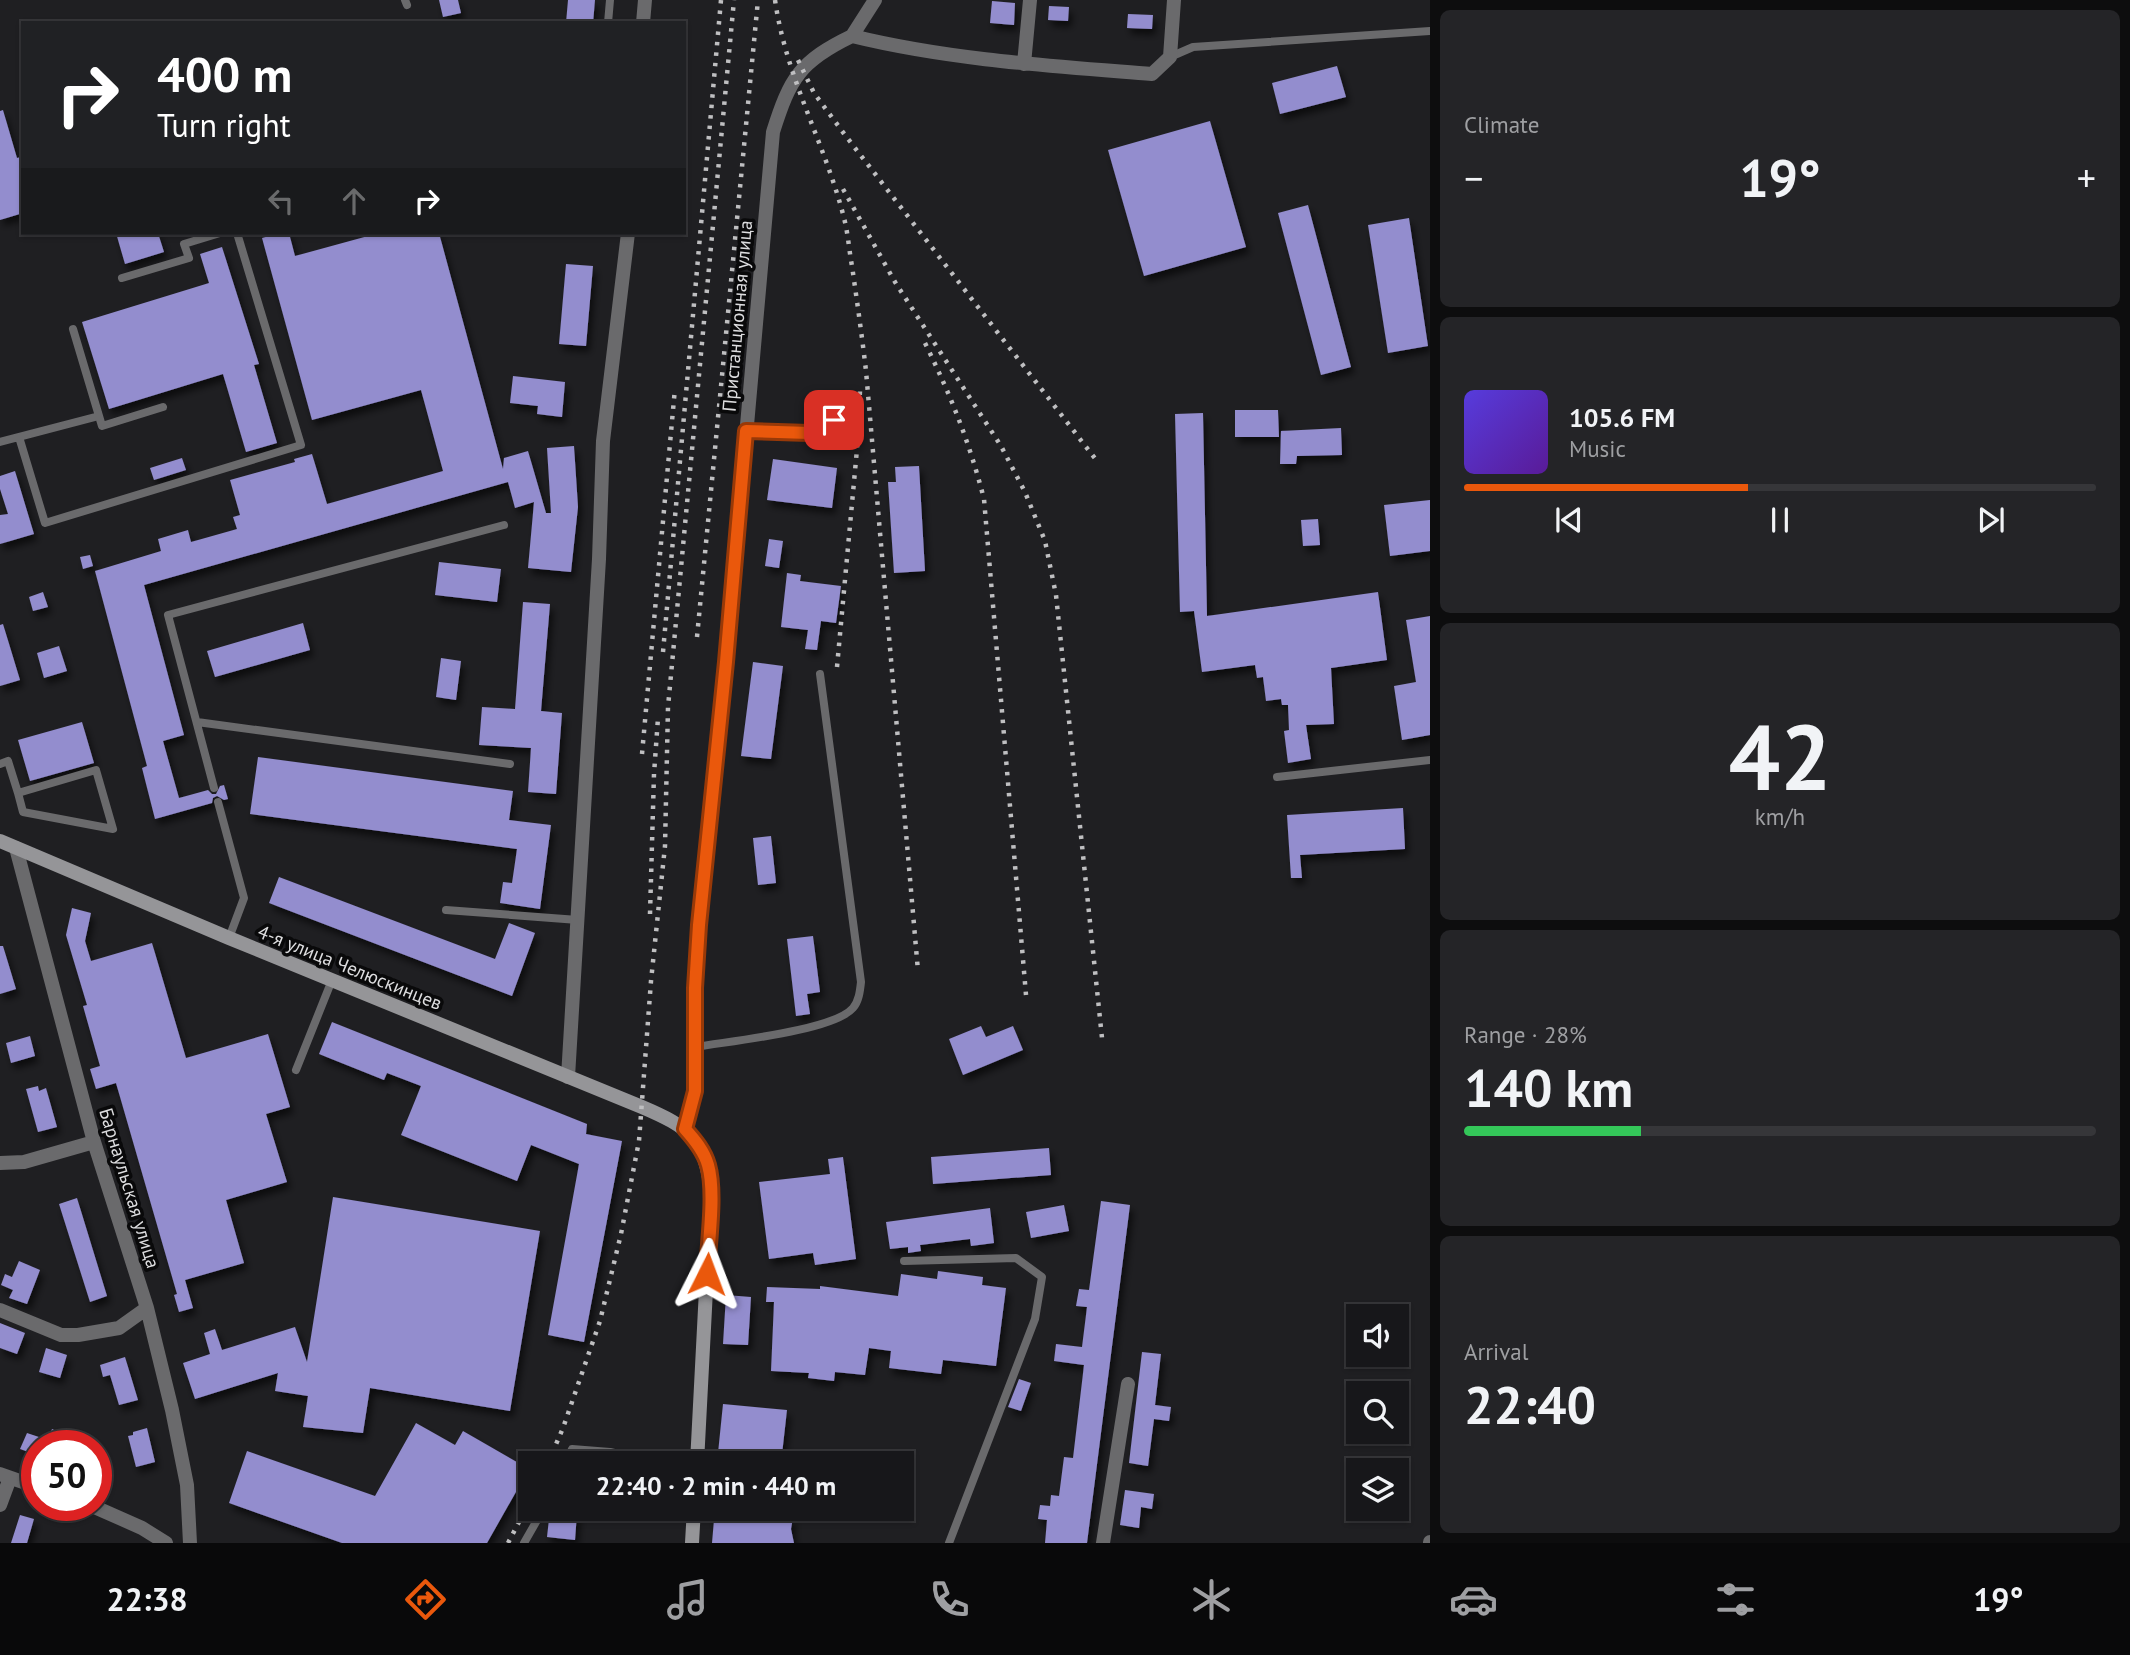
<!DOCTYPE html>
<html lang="en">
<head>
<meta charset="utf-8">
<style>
  :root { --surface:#17171a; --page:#242427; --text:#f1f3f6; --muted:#9e9fa2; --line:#363639; --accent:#ea580c }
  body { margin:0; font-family:"PT Sans",sans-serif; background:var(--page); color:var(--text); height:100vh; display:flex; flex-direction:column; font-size:26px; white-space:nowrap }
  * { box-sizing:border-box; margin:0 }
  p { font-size:23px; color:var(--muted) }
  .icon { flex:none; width:38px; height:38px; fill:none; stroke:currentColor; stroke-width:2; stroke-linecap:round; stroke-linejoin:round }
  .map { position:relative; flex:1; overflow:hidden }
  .panel { display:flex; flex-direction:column; gap:10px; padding:10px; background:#0d0d0e; width:700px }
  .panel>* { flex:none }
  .banner { position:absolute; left:21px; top:21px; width:665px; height:214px; border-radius:0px; box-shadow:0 2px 5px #0004,0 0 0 2px var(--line); background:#202124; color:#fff; overflow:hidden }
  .fabs { position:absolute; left:1346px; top:1304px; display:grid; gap:14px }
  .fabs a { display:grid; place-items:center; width:63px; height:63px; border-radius:0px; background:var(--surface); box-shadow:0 2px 5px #0004,0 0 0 2px var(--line); font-size:35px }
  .speed { position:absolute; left:21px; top:1430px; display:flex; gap:14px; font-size:35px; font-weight:700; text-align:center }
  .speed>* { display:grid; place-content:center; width:91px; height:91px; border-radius:50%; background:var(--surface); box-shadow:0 2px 5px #0004,0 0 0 2px var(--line); line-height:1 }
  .speed .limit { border:10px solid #d22; background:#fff; color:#111 }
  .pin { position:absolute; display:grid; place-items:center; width:60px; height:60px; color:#fff; margin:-30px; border-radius:14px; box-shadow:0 4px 10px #0006 }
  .me { position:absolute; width:77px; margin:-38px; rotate:3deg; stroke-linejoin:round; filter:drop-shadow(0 0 5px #0008) }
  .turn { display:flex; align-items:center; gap:24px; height:147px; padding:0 21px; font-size:32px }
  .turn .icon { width:91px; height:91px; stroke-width:2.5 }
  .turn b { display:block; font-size:49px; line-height:60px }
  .lanes { display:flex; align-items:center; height:66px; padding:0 21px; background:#0003; justify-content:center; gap:35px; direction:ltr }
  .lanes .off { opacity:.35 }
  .big { font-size:52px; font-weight:700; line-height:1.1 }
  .panel .widget { flex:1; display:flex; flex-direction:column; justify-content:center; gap:10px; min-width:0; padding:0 24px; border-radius:10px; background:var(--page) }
  .panel .dial { align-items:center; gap:0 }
  .dial b { font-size:91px; line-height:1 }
  .song { display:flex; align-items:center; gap:21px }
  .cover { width:84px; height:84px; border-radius:10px; background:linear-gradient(135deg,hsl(250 70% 55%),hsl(270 70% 35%)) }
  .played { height:7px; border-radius:4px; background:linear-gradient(90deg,var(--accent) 45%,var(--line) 45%) }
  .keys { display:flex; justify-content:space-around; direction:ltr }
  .heat { display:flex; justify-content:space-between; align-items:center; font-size:38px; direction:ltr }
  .charge { height:10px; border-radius:5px; background:linear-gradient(90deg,#34c759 28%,var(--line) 0) }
  .trip { position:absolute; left:518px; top:1451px; width:396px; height:70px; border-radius:0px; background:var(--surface); box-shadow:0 2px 5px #0004,0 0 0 2px var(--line); font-weight:700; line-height:70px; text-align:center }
  .tab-bar { display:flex; height:112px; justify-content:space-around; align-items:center; background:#09090a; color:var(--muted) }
  .tab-bar .icon { width:49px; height:49px }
  .tab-bar .selected { color:var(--accent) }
  .tab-bar b { font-size:32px; color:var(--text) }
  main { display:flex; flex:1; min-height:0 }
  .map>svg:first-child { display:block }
</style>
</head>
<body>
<main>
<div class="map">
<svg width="1430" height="1543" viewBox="0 0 1430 1543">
  <defs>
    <filter id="shadow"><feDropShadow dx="3.5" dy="6" stdDeviation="3.5" flood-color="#0009"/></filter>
  </defs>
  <rect width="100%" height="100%" fill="#1f1f22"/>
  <path fill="#938dce" filter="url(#shadow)" d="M439 0H458L461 13 443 17Z
    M568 0H595L593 23H566Z
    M992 1 1015 3 1014 25 990 23Z
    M1049 6 1069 7 1068 21 1048 20Z
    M1128 14 1153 15 1152 29 1127 28Z
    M1337 66 1346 97 1280 114 1272 83Z
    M3 110 17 158 21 157 23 164V213L0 220V111Z
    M1210 121 1246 247 1144 276 1108 150Z
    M1308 205 1351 367 1321 375 1278 213Z
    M1409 218 1428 346 1388 353 1368 225Z
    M116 233H158L164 252 125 264Z
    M280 233H289L295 256 379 233H439L503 469 504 458 528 451 546 513H551L547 448 574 446 578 507 571 572 528 568 534 502 515 508 508 482 144 585 184 735 163 741 179 798 208 790 212 794H216L220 786 224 785 228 799 224 800 217 796 213 798 212 803 155 819 142 768 147 766 95 571 161 551 158 539 188 530 191 542 237 529 233 517 240 515 230 480 295 462 294 459 312 454 327 504 443 471 421 390 312 420 262 238Z
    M222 247 259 364 254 365 277 443 246 452 223 374 109 409 82 322 209 283 200 254Z
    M566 264 593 266 586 346 559 344Z
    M513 376 565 382 562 417 537 414 538 406 510 403Z
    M1235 410H1278L1279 437H1235Z
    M1203 413 1207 616 1378 592 1387 660 1331 668 1334 724 1306 725 1311 759 1288 763 1284 731 1289 730 1288 705H1282L1281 699 1266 701 1263 677 1257 678 1255 665 1202 672 1194 611 1180 612 1175 414Z
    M1341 428 1342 455 1297 456 1296 464H1280L1281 431Z
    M182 458 186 470 154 480 150 468Z
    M773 459 837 468 832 508 767 500Z
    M919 466 925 571 894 573 888 482H896L895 467Z
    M15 471 34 534 0 544V515L8 514 0 489V476Z
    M1430 500V551L1390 556 1384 505Z
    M1318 519 1320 545 1303 546 1301 520Z
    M769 539 783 541 779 568 765 566Z
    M90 555 93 566 83 569 80 557Z
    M439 562 501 569 497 602 435 595Z
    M787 573 801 575 800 581 841 586 836 623 821 621 817 650 805 649 808 630 781 627Z
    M43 592 48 607 33 611 29 597Z
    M523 602 550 604 541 711 562 713 556 794 528 792 531 748 479 745 482 707 515 709Z
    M1430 616V735L1402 740 1394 686 1416 682 1406 620Z
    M303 623 310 650 215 677 207 651Z
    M3 624 20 680 0 686V625Z
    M59 646 67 671 44 678 37 653Z
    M441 658 461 661 456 700 436 697Z
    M753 662 783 666 771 759 741 756Z
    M82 722 94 763 30 781 18 740Z
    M258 757 513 791 509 820 551 825 540 909 500 903 503 882 512 883 517 849 250 814Z
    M1403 808 1405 849 1300 855 1302 878H1291L1287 815Z
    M771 836 776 883 758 885 753 838Z
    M279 877 495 959 509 923 535 933 512 996 269 903Z
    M72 908 91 913 85 941 91 961 152 943 186 1058 268 1034 290 1107 266 1114 287 1182 226 1200 244 1263 185 1280 193 1308 179 1312 174 1295 177 1294 116 1083 96 1089 90 1069 100 1066 83 1006 87 1005 66 935Z
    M813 936 820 992 807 994 810 1014 796 1016 787 939Z
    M0 946H3L16 989 0 994Z
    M332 1022 587 1124 586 1134 622 1141 584 1342 548 1335 579 1164 531 1145 517 1181 401 1135 421 1086 387 1073 384 1080 319 1054Z
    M981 1026 986 1037 1013 1026 1023 1050 963 1075 949 1039Z
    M30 1036 35 1056 11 1063 6 1043Z
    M38 1086 39 1091 46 1088 57 1127 38 1132 26 1089Z
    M1049 1148 1051 1175 933 1184 931 1157Z
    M843 1157 856 1259 815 1265 813 1253 769 1259 759 1182 830 1174 828 1159Z
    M333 1197 540 1231 510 1411 370 1388 363 1433 303 1427 308 1396 275 1391 278 1373 195 1399 183 1363 210 1354 204 1333 215 1329 222 1350 295 1327 307 1362Z
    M77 1198 107 1296 90 1302 59 1204Z
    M1101 1201 1130 1205 1087 1543H1045L1047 1520 1038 1519 1040 1505 1050 1506 1051 1495 1059 1496 1064 1457 1073 1458 1084 1365 1054 1361 1056 1344 1082 1347 1087 1307 1076 1306 1079 1289 1089 1290Z
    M1064 1205 1069 1231 1031 1238 1026 1212Z
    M990 1208 994 1243 971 1246 970 1239 920 1245 921 1251 908 1253V1247L890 1249 886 1222Z
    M19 1261 40 1270 27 1304 9 1298 13 1290 1 1285 5 1274 12 1277Z
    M938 1271 983 1277 982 1285 1006 1288 996 1366 943 1360 941 1374 889 1368 891 1351 869 1348 865 1375 835 1372 834 1381 808 1378 809 1373 771 1371 774 1302H766L767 1287 820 1289V1286L898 1296 901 1274 937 1279Z
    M726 1295 751 1297 748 1345 723 1344Z
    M0 1323 25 1333 17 1354 0 1348Z
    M46 1348 67 1355 60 1378 39 1372Z
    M1142 1352 1161 1354 1155 1405 1171 1407 1169 1421 1154 1419 1148 1466 1129 1463Z
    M125 1357 138 1400 119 1405 110 1375 103 1377 100 1365Z
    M1019 1379 1031 1383 1021 1411 1008 1407Z
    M723 1404 787 1410 781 1463H717Z
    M416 1423 455 1445 463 1431 529 1469 487 1543H342L229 1503 247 1451 375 1496Z
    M147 1428 155 1462 136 1467 128 1436 133 1435V1432Z
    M52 1429 63 1434 59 1446H37V1455L20 1449 27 1433 48 1440Z
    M1125 1490 1154 1494 1152 1509 1141 1507 1139 1528 1120 1525Z
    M712 1508H776V1517L793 1518 791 1529 794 1543H712L714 1520 711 1519Z
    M550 1510 577 1513 575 1540 547 1537Z
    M20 1515 34 1519 27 1543H11Z"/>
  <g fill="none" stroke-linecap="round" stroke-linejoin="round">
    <path stroke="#6a6a6c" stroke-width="8" d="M405 0 407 5
      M608 23 610 0
      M1170 57 1193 47 1430 31
      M122 278 189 258 184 244 220 233
      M73 329 102 426 163 407
      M746 431 809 433 834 420
      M19 437 45 523 301 445 237 233
      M0 442 99 416
      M197 722 510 764
      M0 764 8 761 18 793 96 770 113 829 23 812 18 793
      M1277 777 1430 760
      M214 788 168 615 504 525
      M218 802 244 898 229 938
      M446 910 578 920
      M696 1047C729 1041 833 1031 853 1008 859 1001 860 991 861 982L820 674
      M296 1070 332 980
      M904 1261 1016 1258 1042 1277 1035 1319 949 1543
      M566 1463 572 1449 610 1452 658 1463
      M524 1543 544 1508"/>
    <path stroke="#6a6a6c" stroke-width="14" d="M643 23 645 0
      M852 36C950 60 1052 66 1152 74L1170 57 1174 0
      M852 36 875 0
      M1024 64 1030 0
      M16 848 94 1142 147 1308 172 1410 187 1485 190 1543
      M568 1077 599 559 603 441 628 233
      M685 1129 695 1091V988L699 925 726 662 773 132C790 78 800 61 852 36
      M0 1163 24 1162 94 1142
      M0 1310 61 1335H78L119 1328 147 1308
      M0 1474 37 1487
      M0 1505 10 1478
      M90 1505 142 1528 166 1543
      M1103 1543 1128 1384
      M1430 1543V1542"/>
    <path stroke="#959598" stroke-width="14" d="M0 841 229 938 642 1107C689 1127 706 1139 711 1193L697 1463
      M692 1543 694 1508"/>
    <path stroke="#bfbfc1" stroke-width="4.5" stroke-dasharray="3.5 7" stroke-linecap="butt" d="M775 0C786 78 825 143 844 218 848 233 849 250 852 266 857 301 862 336 866 371L918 971
      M798 60 814 93 845 135 1097 461
      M843 189 895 282 1001 446 1025 492 1045 541 1056 595 1102 1038
      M925 343C951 396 969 441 984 499L1026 995
      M697 637 758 0
      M663 652 721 0
      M837 667 857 449 860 391
      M642 754 675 388
      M650 914 654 774 658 718
      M548 1463 563 1428 600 1321 621 1234 639 1141 651 981 665 846 668 707 734 0
      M508 1543 530 1501"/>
  </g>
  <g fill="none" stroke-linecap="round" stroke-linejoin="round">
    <defs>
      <path id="route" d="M707 1274C708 1244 716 1193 708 1165 704 1151 695 1140 685 1129L695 1091V988L699 925 726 662 746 431 809 433 834 420"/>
    </defs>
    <use href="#route" stroke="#983908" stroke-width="18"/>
    <use href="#route" stroke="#ea580c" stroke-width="12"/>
  </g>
  <g text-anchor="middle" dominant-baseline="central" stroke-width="7" stroke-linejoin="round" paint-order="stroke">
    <g font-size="19" fill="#dddddf" stroke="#09090a">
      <text transform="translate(737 316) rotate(-85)">Пристанционная улица</text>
      <text transform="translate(350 967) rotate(22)">4-я улица Челюскинцев</text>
      <text transform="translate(130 1188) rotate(73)">Барнаульская улица</text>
    </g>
  </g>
</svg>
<div class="fabs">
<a><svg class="icon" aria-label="sound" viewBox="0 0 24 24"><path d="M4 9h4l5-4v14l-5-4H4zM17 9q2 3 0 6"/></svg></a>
<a><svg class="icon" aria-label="search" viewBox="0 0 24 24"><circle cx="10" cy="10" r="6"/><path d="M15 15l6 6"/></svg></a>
<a><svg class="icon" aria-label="layers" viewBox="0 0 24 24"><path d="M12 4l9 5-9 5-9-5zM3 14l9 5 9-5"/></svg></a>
</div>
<div class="speed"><div class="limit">50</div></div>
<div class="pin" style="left:834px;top:420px;background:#d93025"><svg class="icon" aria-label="arrive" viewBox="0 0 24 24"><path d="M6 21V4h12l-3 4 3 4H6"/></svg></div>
<svg class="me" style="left:707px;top:1274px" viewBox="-20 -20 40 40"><path d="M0-17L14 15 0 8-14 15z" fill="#ea580c" stroke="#fff" stroke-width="4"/></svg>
<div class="trip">22:40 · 2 min · 440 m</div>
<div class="banner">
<div class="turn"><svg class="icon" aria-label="right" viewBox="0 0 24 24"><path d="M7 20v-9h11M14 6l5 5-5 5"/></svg><div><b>400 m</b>Turn right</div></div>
<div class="lanes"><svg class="icon off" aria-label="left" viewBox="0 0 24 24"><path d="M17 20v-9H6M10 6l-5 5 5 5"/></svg><svg class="icon off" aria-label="ahead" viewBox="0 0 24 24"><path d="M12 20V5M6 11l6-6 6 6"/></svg><svg class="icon" aria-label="right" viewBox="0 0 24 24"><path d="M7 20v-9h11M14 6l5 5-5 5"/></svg></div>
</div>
</div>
<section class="panel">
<div class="widget"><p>Climate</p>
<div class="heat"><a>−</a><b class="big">19°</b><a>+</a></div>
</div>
<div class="widget">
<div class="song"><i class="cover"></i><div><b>105.6 FM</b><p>Music</p></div></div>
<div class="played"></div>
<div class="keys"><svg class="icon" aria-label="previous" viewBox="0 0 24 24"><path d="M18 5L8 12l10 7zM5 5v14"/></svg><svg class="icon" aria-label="pause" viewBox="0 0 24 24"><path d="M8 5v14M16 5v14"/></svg><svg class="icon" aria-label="next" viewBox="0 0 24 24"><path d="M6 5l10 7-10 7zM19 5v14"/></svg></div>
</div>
<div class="widget dial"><b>42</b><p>km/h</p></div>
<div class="widget"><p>Range · 28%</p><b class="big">140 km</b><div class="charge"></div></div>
<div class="widget"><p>Arrival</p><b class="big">22:40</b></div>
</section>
</main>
<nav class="tab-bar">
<b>22:38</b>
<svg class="icon selected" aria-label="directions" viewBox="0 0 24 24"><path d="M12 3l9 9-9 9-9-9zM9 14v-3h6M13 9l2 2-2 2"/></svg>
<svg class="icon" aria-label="music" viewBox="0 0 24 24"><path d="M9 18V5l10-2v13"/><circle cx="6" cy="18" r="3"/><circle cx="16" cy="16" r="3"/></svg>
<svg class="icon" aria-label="phone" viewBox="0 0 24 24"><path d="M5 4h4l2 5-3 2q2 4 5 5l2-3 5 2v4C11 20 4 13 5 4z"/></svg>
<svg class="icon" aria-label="climate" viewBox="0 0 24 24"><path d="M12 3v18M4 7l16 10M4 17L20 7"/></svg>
<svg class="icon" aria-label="car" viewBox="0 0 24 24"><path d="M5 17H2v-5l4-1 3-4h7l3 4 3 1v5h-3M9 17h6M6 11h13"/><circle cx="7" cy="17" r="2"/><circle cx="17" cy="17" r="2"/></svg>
<svg class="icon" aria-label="filters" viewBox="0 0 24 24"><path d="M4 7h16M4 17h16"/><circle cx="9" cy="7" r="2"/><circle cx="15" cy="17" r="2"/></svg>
<b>19°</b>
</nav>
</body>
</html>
